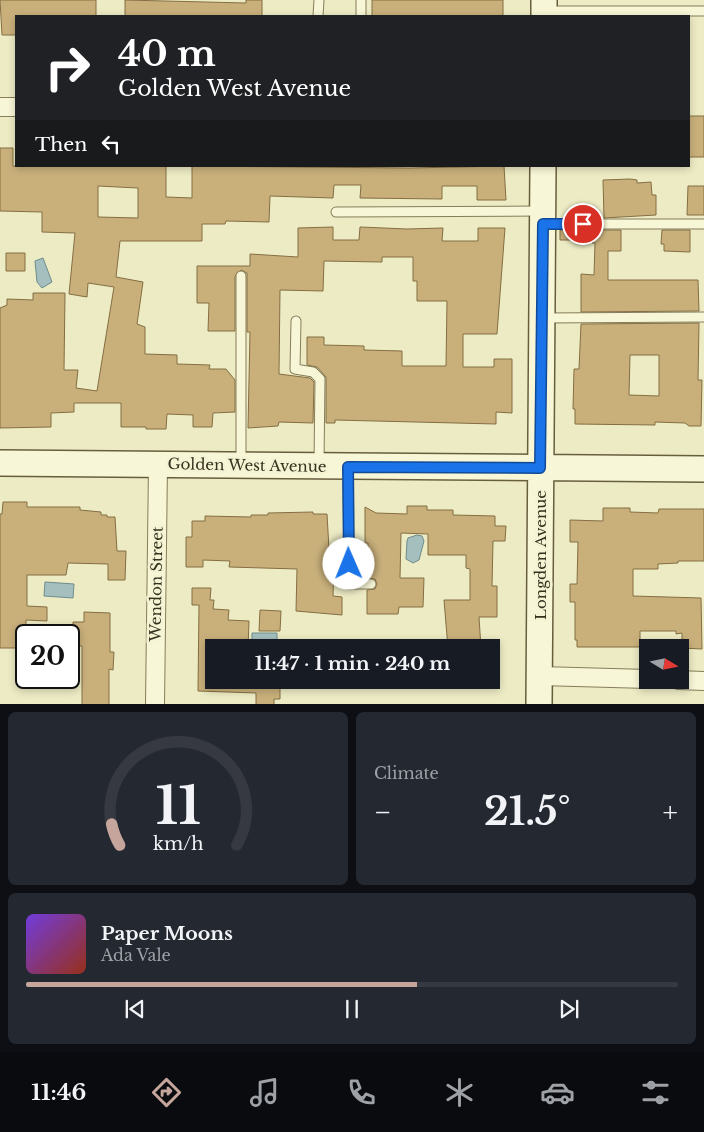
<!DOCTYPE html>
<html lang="en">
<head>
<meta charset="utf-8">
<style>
  :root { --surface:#171b24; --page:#242831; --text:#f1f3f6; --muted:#9ea1a6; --line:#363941; --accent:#c6a69c }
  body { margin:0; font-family:"Libre Baskerville",serif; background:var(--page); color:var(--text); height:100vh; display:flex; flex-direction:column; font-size:19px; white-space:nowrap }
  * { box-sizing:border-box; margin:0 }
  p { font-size:16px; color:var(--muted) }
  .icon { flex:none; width:28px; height:28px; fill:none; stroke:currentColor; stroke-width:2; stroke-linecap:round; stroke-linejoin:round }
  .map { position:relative; height:704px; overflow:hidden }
  .panel { display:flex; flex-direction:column; gap:8px; padding:8px; background:#0d0f14; flex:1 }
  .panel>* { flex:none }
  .guide { position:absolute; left:15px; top:15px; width:675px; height:152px; border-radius:0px; box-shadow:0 2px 8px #0003; background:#202124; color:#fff; overflow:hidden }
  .needle { width:32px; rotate:100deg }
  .tools { position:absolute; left:639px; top:639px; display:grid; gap:10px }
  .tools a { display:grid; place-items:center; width:50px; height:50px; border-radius:0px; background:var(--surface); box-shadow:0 2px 8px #0003; font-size:25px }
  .speed { position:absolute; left:15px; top:624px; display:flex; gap:10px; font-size:25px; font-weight:700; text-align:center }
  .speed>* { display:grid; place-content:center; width:65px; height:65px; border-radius:50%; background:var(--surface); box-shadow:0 2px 8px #0003; line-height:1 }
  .speed .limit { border:2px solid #111; border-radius:8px; background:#fff; color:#111 }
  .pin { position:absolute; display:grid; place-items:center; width:42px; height:42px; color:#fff; margin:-21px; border:2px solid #fff; border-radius:50%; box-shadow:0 1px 5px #0007 }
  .me { position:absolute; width:55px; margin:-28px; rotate:359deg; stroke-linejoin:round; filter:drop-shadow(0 0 4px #0008) }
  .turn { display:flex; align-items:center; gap:18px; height:105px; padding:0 20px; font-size:22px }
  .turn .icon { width:65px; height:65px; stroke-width:2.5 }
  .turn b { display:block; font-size:35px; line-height:42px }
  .then { display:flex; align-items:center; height:48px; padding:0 20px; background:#0003; gap:10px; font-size:19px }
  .big { font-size:38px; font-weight:800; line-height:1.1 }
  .panel .widget { flex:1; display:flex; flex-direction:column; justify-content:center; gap:8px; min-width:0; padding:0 18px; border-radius:8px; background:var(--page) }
  .panel .dial { align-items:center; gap:0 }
  .dial svg { height:130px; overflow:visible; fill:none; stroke:var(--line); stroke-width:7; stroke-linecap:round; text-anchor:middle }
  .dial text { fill:var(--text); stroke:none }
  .song { display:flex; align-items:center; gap:15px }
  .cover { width:60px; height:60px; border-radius:8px; background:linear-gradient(135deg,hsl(260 70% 55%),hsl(10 70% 35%)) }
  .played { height:5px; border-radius:2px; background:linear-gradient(90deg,var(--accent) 60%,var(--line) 60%) }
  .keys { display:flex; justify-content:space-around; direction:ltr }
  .heat { display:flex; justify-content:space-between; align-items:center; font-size:28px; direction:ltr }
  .panel .tiles { flex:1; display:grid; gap:8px; grid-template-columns:1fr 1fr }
  .widget:last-child { grid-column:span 2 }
  .trip { position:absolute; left:205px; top:639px; width:295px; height:50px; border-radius:0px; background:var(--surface); box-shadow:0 2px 8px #0003; font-weight:800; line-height:50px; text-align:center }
  .menu { display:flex; height:80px; justify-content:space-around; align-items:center; background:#090b0e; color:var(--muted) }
  .menu .icon { width:35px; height:35px }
  .menu .selected { color:var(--accent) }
  .menu b { font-size:22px; color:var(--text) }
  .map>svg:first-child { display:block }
</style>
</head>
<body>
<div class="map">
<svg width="704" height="705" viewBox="0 0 704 705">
  <rect width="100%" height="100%" fill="#ecebc4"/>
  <path fill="#a5bfbf" stroke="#6d8c8d" d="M43 258 52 282 42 288 37 282 35 261Z
    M417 535 422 536 424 541 419 560 413 563 406 559 407 541 408 538Z
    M45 582 74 584 73 598 44 596Z
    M252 633H277V645H252Z"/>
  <path fill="#c9b07b" stroke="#846e42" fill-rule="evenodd" d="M0 0H96V16H16V35H2Z
    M125 0 246 3V0H262V16H125Z
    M372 0H503V16H372Z
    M689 116H704V157H689Z
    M0 148H13V166H166V197L192 198V166L410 168 504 166 506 200H477V186H442V199L360 198 361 185H334L333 198 270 196 269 222 226 221 225 224H202V241H120L116 277 143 282 137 324 145 327V354L177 355V364L210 365 209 369H226L235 380V412L213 413 212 427H193V415L167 414 166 429H146V427H121V403H74V412L51 413V427L0 428V308L7 305V299L33 300V293H65L64 370H78L76 388 97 391 114 287 88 283 87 297 69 294 75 233 42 232V212L0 211ZM98 186 138 188V218L98 217Z
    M630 179 637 180V183L651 182 652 195H656V215L604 218 603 180Z
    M688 186H704V215H687Z
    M333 227V240H359L360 227 407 229 443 228 442 241H478V228H505L497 334H463V367H494V359H512V413L496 412V424L335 420V423H326V377L317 367 307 365V337H324V345L364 346V350L402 351V366H446L447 301H417V281H413V257H382V262L324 261 323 291 280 290 279 374 310 378 314 382 313 423 279 422 278 426 248 428 250 332H247V273L241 270 235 276V331H208L209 303H197V266H250V254L298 257V228Z
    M560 230H621V251H608V280H698L699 311 581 312V274L594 275 595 243H592V240H560Z
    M662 230H690V252L664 251V244H661Z
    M6 253H25V271H6Z
    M699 323 698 380H702L701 426H689L685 423 655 422V425L575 424V409H573L574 369H579L581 324ZM630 355H659V396L629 395Z
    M3 502H27V507H80V510L101 512V515H107V517H115L117 551H126L125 580H108V564L68 563 66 575H27V606L47 607V621L26 620V648H0V514H2Z
    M407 506H427V510H453V515L495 516V526H506L505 541H493L492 586H497V617H479L481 648H448L444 600H470V569L466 568V555H428V534L401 533 400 578H424L423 607H399L398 614H367V590L375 589 377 584 375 579 368 578V543H365V507L376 513 407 514Z
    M603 508H630V512L658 513 659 509H704V561H678V563L658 564V569H633V596L701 598 702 649 682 648V633L676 634V631H640V647H577V640H575V602H570V584H577L578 542H570V520L603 521Z
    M313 512V514H327L329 549H342V566H334L333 596 342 597V615L296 611 297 569 229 567 230 561 203 560V567H186V537H192V521H205V516L251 517V515H268V513Z
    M192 588H211L210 600H214L213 609 229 610 228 620 249 621 248 648H214V680H280V699H274V705H256V693L198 691 199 605H192Z
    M260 610 281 611 280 631H259Z
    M84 612 110 613V652H114L113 670 109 669V705H82V646H73V622H84Z"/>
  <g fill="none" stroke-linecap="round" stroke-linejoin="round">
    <defs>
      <path id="lane" d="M361 0V16
        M544 11H704
        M318 16 319 0
        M336 212 540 211
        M543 224H704
        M543 318 704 317
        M296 321 295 369 313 372 320 379 319 463
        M241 464V276
        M348 467 349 584H371"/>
      <path id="street" d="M0 107H16
        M540 676 648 679
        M678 680 704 681
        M155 705 158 464"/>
      <path id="secondary" d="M544 16V0
        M0 463 704 469
        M539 705 543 166"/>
    </defs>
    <use href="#lane" stroke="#867d5b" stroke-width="11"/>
    <use href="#street" stroke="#867d5b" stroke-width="20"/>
    <use href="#secondary" stroke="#675e3e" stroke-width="28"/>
    <use href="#lane" stroke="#f7f6d6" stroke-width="9"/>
    <use href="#street" stroke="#f7f6d6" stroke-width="18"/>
    <use href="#secondary" stroke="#f7f6d6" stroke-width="25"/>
  </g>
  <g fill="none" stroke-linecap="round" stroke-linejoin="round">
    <defs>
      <path id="route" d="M349 564 348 467 540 468 543 224H583"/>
    </defs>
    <use href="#route" stroke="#114b97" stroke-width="12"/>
    <use href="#route" stroke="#1a73e8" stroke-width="9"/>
  </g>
  <g text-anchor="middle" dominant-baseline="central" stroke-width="5" stroke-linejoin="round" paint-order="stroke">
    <g font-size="15" fill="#36301e" stroke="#f4f3d3">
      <text transform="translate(247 465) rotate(1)">Golden West Avenue</text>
      <text transform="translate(540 555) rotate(-90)">Longden Avenue</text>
      <text transform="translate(156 584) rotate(-89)">Wendon Street</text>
    </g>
  </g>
</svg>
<div class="tools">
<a><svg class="needle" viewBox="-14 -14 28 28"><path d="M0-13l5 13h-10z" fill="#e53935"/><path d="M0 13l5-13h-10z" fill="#9ea1a6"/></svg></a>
</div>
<div class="speed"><div class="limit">20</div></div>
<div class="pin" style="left:583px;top:224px;background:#d93025"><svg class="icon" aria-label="arrive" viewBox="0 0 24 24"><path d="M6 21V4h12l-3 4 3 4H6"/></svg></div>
<svg class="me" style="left:349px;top:564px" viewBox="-20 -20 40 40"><circle r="19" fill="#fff"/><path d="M0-13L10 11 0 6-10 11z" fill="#1a73e8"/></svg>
<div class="trip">11:47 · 1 min · 240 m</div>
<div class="guide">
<div class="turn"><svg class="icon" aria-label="right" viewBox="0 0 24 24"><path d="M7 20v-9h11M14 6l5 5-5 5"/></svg><div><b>40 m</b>Golden West Avenue</div></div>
<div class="then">Then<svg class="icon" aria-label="left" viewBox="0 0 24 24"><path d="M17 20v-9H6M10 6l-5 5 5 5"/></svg></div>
</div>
</div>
<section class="panel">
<div class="tiles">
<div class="widget dial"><svg viewBox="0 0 100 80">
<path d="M14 69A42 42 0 1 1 86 69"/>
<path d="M14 69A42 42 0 0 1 9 56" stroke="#c6a69c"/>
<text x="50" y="56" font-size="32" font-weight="700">11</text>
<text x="50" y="72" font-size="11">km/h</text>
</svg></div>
<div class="widget"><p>Climate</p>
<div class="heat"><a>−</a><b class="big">21.5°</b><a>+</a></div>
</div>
<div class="widget">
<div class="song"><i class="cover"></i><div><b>Paper Moons</b><p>Ada Vale</p></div></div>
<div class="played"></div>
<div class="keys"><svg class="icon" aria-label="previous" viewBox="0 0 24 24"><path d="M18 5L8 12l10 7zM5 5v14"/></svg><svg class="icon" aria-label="pause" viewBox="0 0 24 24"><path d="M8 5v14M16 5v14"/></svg><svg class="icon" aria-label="next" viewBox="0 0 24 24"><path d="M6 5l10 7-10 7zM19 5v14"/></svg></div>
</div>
</div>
</section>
<nav class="menu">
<b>11:46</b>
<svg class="icon selected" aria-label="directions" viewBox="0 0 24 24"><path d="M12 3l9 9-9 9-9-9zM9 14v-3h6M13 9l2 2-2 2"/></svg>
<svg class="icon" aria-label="music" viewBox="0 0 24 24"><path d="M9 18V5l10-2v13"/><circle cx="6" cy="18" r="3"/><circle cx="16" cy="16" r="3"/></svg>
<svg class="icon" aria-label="phone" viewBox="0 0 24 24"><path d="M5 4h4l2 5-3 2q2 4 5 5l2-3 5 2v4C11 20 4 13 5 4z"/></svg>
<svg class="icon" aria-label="climate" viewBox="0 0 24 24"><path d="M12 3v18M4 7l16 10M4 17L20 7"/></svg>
<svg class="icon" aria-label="car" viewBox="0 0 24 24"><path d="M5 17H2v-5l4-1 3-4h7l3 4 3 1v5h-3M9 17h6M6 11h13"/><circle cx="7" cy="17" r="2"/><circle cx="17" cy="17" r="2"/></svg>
<svg class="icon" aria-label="filters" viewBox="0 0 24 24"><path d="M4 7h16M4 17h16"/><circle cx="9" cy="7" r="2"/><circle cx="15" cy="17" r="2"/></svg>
</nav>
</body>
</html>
